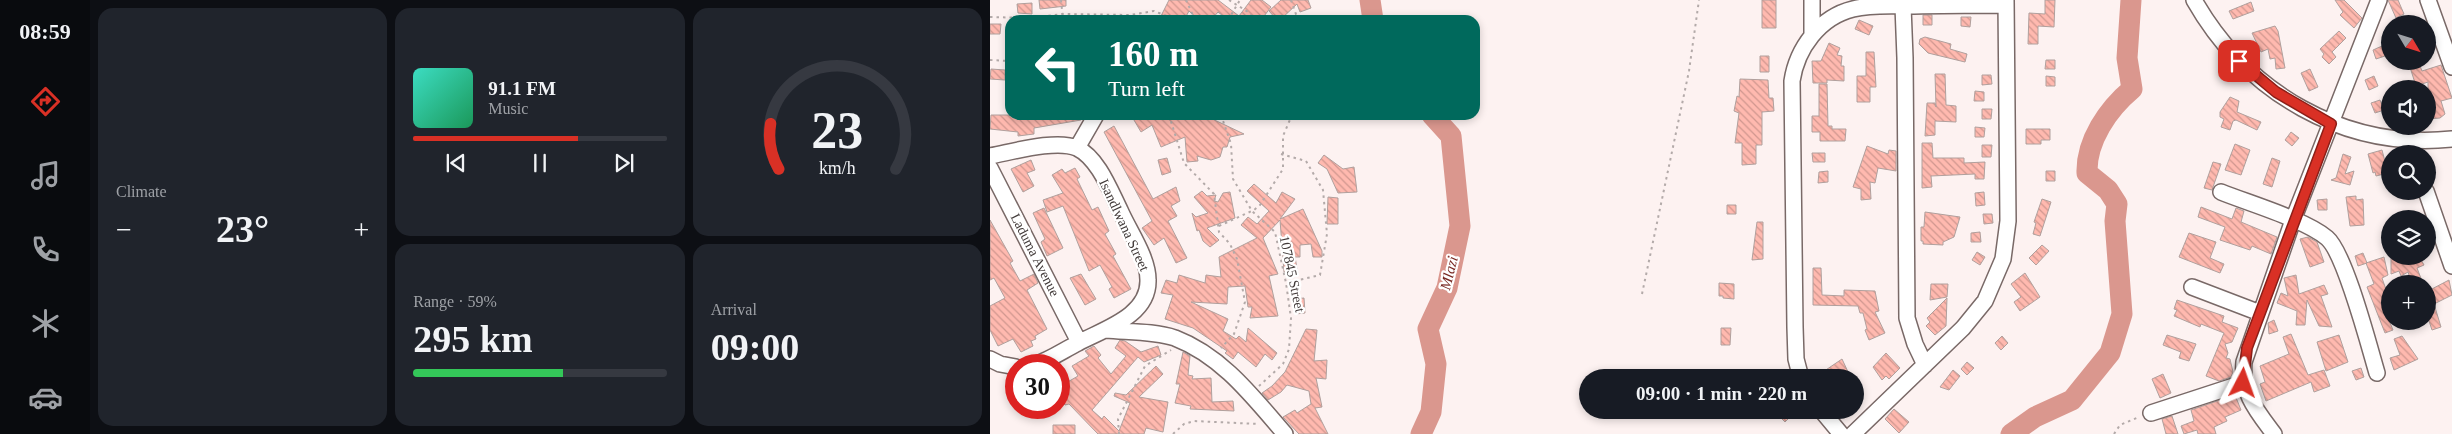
<!DOCTYPE html>
<html lang="en">
<head>
<meta charset="utf-8">
<style>
  :root { --surface:#171b24; --page:#20242c; --text:#f1f3f6; --muted:#9ea1a6; --line:#363941; --accent:#d93025 }
  body { margin:0; font-family:"Times New Roman",serif; background:var(--page); color:var(--text); height:100vh; display:flex; flex-direction:column; font-size:19px; white-space:nowrap }
  * { box-sizing:border-box; margin:0 }
  p { font-size:16px; color:var(--muted) }
  .icon { flex:none; width:28px; height:28px; fill:none; stroke:currentColor; stroke-width:2; stroke-linecap:round; stroke-linejoin:round }
  .map { position:relative; flex:1; overflow:hidden }
  .side { display:flex; flex-direction:column; gap:8px; padding:8px; background:#0d0f14; width:900px }
  .side>* { flex:none }
  .top-card { position:absolute; left:15px; top:15px; width:475px; height:105px; border-radius:15px; box-shadow:0 2px 8px #0003; background:#00695c; color:#fff; overflow:hidden }
  .needle { width:32px; rotate:128deg }
  .controls { position:absolute; left:1391px; top:15px; display:grid; gap:10px }
  .controls a { display:grid; place-items:center; width:55px; height:55px; border-radius:50%; background:var(--surface); box-shadow:0 2px 8px #0003; font-size:25px }
  .speed { position:absolute; left:15px; top:354px; display:flex; gap:10px; font-size:25px; font-weight:700; text-align:center }
  .speed>* { display:grid; place-content:center; width:65px; height:65px; border-radius:50%; background:var(--surface); box-shadow:0 2px 8px #0003; line-height:1 }
  .speed .limit { border:8px solid #d22; background:#fff; color:#111 }
  .pin { position:absolute; display:grid; place-items:center; width:42px; height:42px; color:#fff; margin:-21px; border-radius:10px; box-shadow:0 2px 8px #0006 }
  .me { position:absolute; width:55px; margin:-28px; rotate:4deg; stroke-linejoin:round; filter:drop-shadow(0 0 4px #0008) }
  .turn { display:flex; align-items:center; gap:18px; height:105px; padding:0 20px; font-size:22px }
  .turn .icon { width:65px; height:65px; stroke-width:2.5 }
  .turn b { display:block; font-size:35px; line-height:42px }
  .big { font-size:38px; font-weight:700; line-height:1.1 }
  .side .card { flex:1; display:flex; flex-direction:column; justify-content:center; gap:8px; min-width:0; padding:0 18px; border-radius:15px; background:var(--page) }
  .side .dial { align-items:center; gap:0 }
  .dial svg { height:130px; overflow:visible; fill:none; stroke:var(--line); stroke-width:7; stroke-linecap:round; text-anchor:middle }
  .dial text { fill:var(--text); stroke:none }
  .song { display:flex; align-items:center; gap:15px }
  .cover { width:60px; height:60px; border-radius:8px; background:linear-gradient(135deg,hsl(170 70% 55%),hsl(150 70% 35%)) }
  .played { height:5px; border-radius:2px; background:linear-gradient(90deg,var(--accent) 65%,var(--line) 65%) }
  .keys { display:flex; justify-content:space-around; direction:ltr }
  .heat { display:flex; justify-content:space-between; align-items:center; font-size:28px; direction:ltr }
  .charge { height:8px; border-radius:4px; background:linear-gradient(90deg,#34c759 59%,var(--line) 0) }
  .side .tiles { flex:1; display:grid; gap:8px; grid-template-columns:repeat(3,1fr) }
  .card:first-child { grid-row:span 2 }
  .trip { position:absolute; left:589px; top:369px; width:285px; height:50px; border-radius:25px; background:var(--surface); box-shadow:0 2px 8px #0003; font-weight:700; line-height:50px; text-align:center }
  main { display:flex; flex:1; min-height:0 }
  .dock { display:flex; flex-direction:column; width:90px; justify-content:space-around; align-items:center; background:#090b0e; color:var(--muted) }
  .dock .icon { width:35px; height:35px }
  .dock .active { color:var(--accent) }
  .dock b { font-size:22px; color:var(--text) }
  .map>svg:first-child { display:block }
</style>
</head>
<body>
<main>
<nav class="dock">
<b>08:59</b>
<svg class="icon active" aria-label="directions" viewBox="0 0 24 24"><path d="M12 3l9 9-9 9-9-9zM9 14v-3h6M13 9l2 2-2 2"/></svg>
<svg class="icon" aria-label="music" viewBox="0 0 24 24"><path d="M9 18V5l10-2v13"/><circle cx="6" cy="18" r="3"/><circle cx="16" cy="16" r="3"/></svg>
<svg class="icon" aria-label="phone" viewBox="0 0 24 24"><path d="M5 4h4l2 5-3 2q2 4 5 5l2-3 5 2v4C11 20 4 13 5 4z"/></svg>
<svg class="icon" aria-label="climate" viewBox="0 0 24 24"><path d="M12 3v18M4 7l16 10M4 17L20 7"/></svg>
<svg class="icon" aria-label="car" viewBox="0 0 24 24"><path d="M5 17H2v-5l4-1 3-4h7l3 4 3 1v5h-3M9 17h6M6 11h13"/><circle cx="7" cy="17" r="2"/><circle cx="17" cy="17" r="2"/></svg>
</nav>
<section class="side">
<div class="tiles">
<div class="card"><p>Climate</p>
<div class="heat"><a>−</a><b class="big">23°</b><a>+</a></div>
</div>
<div class="card">
<div class="song"><i class="cover"></i><div><b>91.1 FM</b><p>Music</p></div></div>
<div class="played"></div>
<div class="keys"><svg class="icon" aria-label="previous" viewBox="0 0 24 24"><path d="M18 5L8 12l10 7zM5 5v14"/></svg><svg class="icon" aria-label="pause" viewBox="0 0 24 24"><path d="M8 5v14M16 5v14"/></svg><svg class="icon" aria-label="next" viewBox="0 0 24 24"><path d="M6 5l10 7-10 7zM19 5v14"/></svg></div>
</div>
<div class="card dial"><svg viewBox="0 0 100 80">
<path d="M14 69A42 42 0 1 1 86 69"/>
<path d="M14 69A42 42 0 0 1 9 41" stroke="#d93025"/>
<text x="50" y="56" font-size="32" font-weight="700">23</text>
<text x="50" y="72" font-size="11">km/h</text>
</svg></div>
<div class="card"><p>Range · 59%</p><b class="big">295 km</b><div class="charge"></div></div>
<div class="card"><p>Arrival</p><b class="big">09:00</b></div>
</div>
</section>
<div class="map">
<svg width="1462" height="434" viewBox="0 0 1462 434">
  <defs>
    <pattern id="building-back-hatch" width="6" height="6" patternUnits="userSpaceOnUse" patternTransform="scale(1.25)"><rect width="6" height="6" fill="#ffb9af"/><path d="M-1 5l2 2M0 0l6 6M5-1l2 2" fill="none" stroke="#d0978f"/></pattern>
  </defs>
  <rect width="100%" height="100%" fill="#fdf2f1"/>
  <g fill="none" stroke-linecap="round" stroke-linejoin="round">
    <path stroke="#da978e" stroke-width="21" d="M380 0 383 20
      M431 434 441 412 446 364 438 329 457 288 470 226 461 136 442 115
      M1021 434 1045 417 1082 400 1120 353 1132 314 1125 221 1127 204 1118 190 1097 173C1096 141 1118 109 1142 89L1137 58 1141 0"/>
  </g>
  <path fill="url(#building-back-hatch)" stroke="#b0a09d" d="M49 0H76V6L50 9Z
    M179 0H228L249 16 261 0H272L281 7 271 20H238L228 12 221 20H209L199 11 194 20H169Z
    M291 0H318L321 8 310 12 307 4 290 20H287L279 11Z
    M772 0H786V28H772Z
    M1055 0H1065L1064 27 1048 26V44H1038L1039 13 1055 14Z
    M1345 0H1354L1372 18 1364 28 1350 15 1353 12Z
    M1398 0H1408L1414 14 1406 18Z
    M1261 2 1264 11 1243 19 1239 11Z
    M42 3V14L28 13 27 4Z
    M933 15H942V25H933Z
    M971 17H981L980 27 971 26Z
    M869 20 883 26 879 35 865 29Z
    M0 24H11L10 34H0Z
    M1285 26 1288 31 1295 68 1286 69 1285 58 1280 59 1278 49 1271 52 1262 33Z
    M1349 31 1356 38 1342 52 1346 57 1339 64 1332 57 1334 54 1330 49Z
    M935 37 961 44 960 49 977 54 975 62 938 53 929 44 930 39Z
    M839 43 850 48 847 55 852 56 851 66H854V81L837 80V83H823L822 61H831Z
    M1392 46 1395 56 1386 59 1383 50Z
    M876 52H884L886 87H880V102H867V76H876Z
    M770 56H779V72H770Z
    M1056 60H1065V69H1055Z
    M1418 61H1428L1432 71 1451 65 1462 98 1451 101 1455 114 1450 118 1438 119V82L1426 86Z
    M1 69 15 70V80L0 79Z
    M1320 69 1328 87 1319 91 1311 73Z
    M945 74H955L956 105 966 106V122L945 121V135L935 136 937 103H945L946 107Z
    M992 75H1001L1002 84 992 85Z
    M1056 76 1065 77V86H1056Z
    M1384 76 1388 86 1379 90 1375 80Z
    M750 79 778 80 779 98H783L784 111 772 112V145H766V164L752 165V143H745L749 113 744 111 747 96 749 97Z
    M829 84H837L838 126H842V129H856L855 141H830V132H822V116H829Z
    M985 91 994 92V101H984Z
    M1240 97 1249 101 1247 112 1271 122 1267 130 1246 120 1243 121 1240 130 1231 127 1234 119 1230 117V112Z
    M1390 100 1394 110 1385 113 1381 103Z
    M992 109H1002L1001 119H992Z
    M1 115H90L91 120 44 128V134L28 136V132L0 129Z
    M141 115H178L179 120 195 115H214L254 134 240 137 237 147H233L230 157 221 160 207 156 208 161 197 162 195 137 171 147 162 125 151 132Z
    M124 126 163 199 186 187 190 201 181 206 187 216 178 221 197 258 186 263 174 238 164 245 152 228 162 221 114 132Z
    M985 127 995 128 994 137H985Z
    M1036 129H1060V140H1051V144H1036Z
    M1301 132 1309 138 1302 146 1295 140Z
    M932 143H942L943 158H974V163L995 162 994 179H985V174L941 176 942 187 932 188Z
    M1245 144 1260 150 1251 175 1235 170Z
    M992 145H1002L1001 157H992Z
    M877 146 898 154 899 150 906 151V171L888 168 885 183 880 182 881 199 871 200V189L863 187Z
    M1392 150 1398 173 1386 176 1385 172 1383 173 1378 154Z
    M822 153H835V162H823Z
    M1353 154 1361 157 1355 174 1364 171 1360 185 1341 180 1346 178Z
    M334 155 353 169 364 167 367 192 348 193 337 169 328 163Z
    M177 158 181 172 172 175 168 160Z
    M1282 158 1290 161 1282 187 1273 184Z
    M41 160 45 170 37 173 44 186 33 192 21 169Z
    M1223 162 1231 164 1222 190 1214 188Z
    M85 168 90 177 87 179 102 210 108 207 119 231 115 234 126 254 123 256 141 289 124 298 119 289 122 287 110 265 99 271 73 206 57 212 53 200 73 193 62 175 72 169 75 173Z
    M838 171V182L828 183 829 172Z
    M1056 171H1065V181H1056Z
    M264 184 286 203 292 192 305 199 290 219 313 209 332 251V257H323L321 244 310 245V257H305L308 274 298 277 297 272H294L290 220 273 238 288 274 279 276 288 316 260 318 262 307H258L255 286 238 287 237 304 201 302 238 319 233 331 246 339 249 336 256 342 258 328 287 353 282 360 275 354 266 367 248 352 243 359 235 353 237 351 203 328 175 319 183 295 171 293 176 280 187 283 189 275 215 283 216 275 231 277 229 257 267 238 251 225 258 217 267 224 279 211 257 191Z
    M212 191 217 196 226 195 224 201 228 202 233 193 240 192 245 218 217 228 229 240 220 247 213 241 209 230 207 231 202 213 206 217 218 213 204 197Z
    M994 192 995 205 986 206 985 193Z
    M1366 196V200L1373 199 1374 225 1360 226 1356 197Z
    M338 197 348 198V224H337Z
    M1052 199 1061 202 1050 236 1043 234 1046 223 1044 222Z
    M1337 199V210H1328L1327 200Z
    M737 205H746V214H737Z
    M1211 207 1242 219 1246 208 1254 211 1251 222 1287 237 1281 254 1262 246 1260 250 1230 240 1235 227 1208 217Z
    M54 208 73 248 57 256 51 242 55 239 43 213Z
    M935 212 970 217 964 237 953 242V245L933 244V241H931V227H934Z
    M993 214H1002L1003 223 994 224Z
    M0 220 23 261 20 263 30 281 44 274 48 283 37 290 57 329 45 336 46 339 41 341 43 346 31 352 23 339 8 346 0 330V306L15 298 4 278 0 280Z
    M767 222H773V259L762 260Z
    M990 232 991 242H981V233Z
    M1199 233 1226 242 1220 258 1234 264 1230 273 1189 257Z
    M1318 237 1327 242 1334 262 1320 267 1310 239Z
    M1052 245 1059 251 1046 265 1039 258Z
    M987 252 995 257 990 265 982 260Z
    M1373 253 1377 263 1368 266 1365 256Z
    M1401 256H1429L1434 265 1427 268 1432 281 1422 284 1418 272 1411 276 1409 271 1401 274Z
    M1394 257 1398 275 1392 278 1400 301V311L1396 313 1403 330 1395 333 1377 287 1384 284 1376 263Z
    M823 268H831L832 295 854 296V290L885 291 889 311 885 312 895 333 879 340 875 330 877 329 873 313H870L868 306 823 305Z
    M1035 273 1050 297 1030 311 1024 302 1031 297 1021 284Z
    M91 274 106 299 95 305 80 278Z
    M1306 275 1309 294 1334 285 1338 294 1331 296 1342 327 1329 326 1317 300 1315 325H1306L1307 311 1287 303 1291 293 1298 296 1294 278Z
    M1459 280 1462 295 1444 304 1451 327 1442 330 1438 318V291Z
    M729 283 744 284V299L733 298V296H729Z
    M941 284H958L957 297 940 300Z
    M314 298 315 313 305 314 303 299Z
    M957 298 956 326 945 335 936 326 940 322 937 318Z
    M1187 300 1234 316 1232 322 1248 328 1242 342 1235 344 1238 353 1236 358 1240 359 1243 372 1241 377 1229 381 1216 376 1234 333 1211 324 1210 327 1184 316 1187 310 1184 309Z
    M1284 320 1288 331 1279 334 1278 323Z
    M731 328H741L740 345H731Z
    M316 329 327 330 324 361 337 360 336 379 326 378 332 407 325 408 338 434H309L293 417 305 410 307 413 321 404 319 391 297 385 291 392 278 400 272 393 282 386 295 372Z
    M1301 334 1318 375 1334 370 1340 386 1324 392 1321 382 1276 401 1270 384 1275 382 1270 366 1299 354 1293 337Z
    M1177 335 1206 344 1199 361 1189 358 1191 352 1173 345Z
    M1349 335 1358 362 1336 371 1327 342Z
    M1012 336 1018 343 1011 350 1005 343Z
    M1412 336 1428 359 1404 370 1400 358 1410 355 1404 339Z
    M130 340 135 341 151 352 168 346 171 355 154 362 148 357 102 410 112 419 114 416 129 431 140 403 124 396 125 393 136 395 166 366 173 374 149 397 178 402 173 432 156 428 154 434H108L79 404 75 405 69 393V387L88 376 82 366 99 356 95 351 104 346 111 355 108 358 121 374 136 356 125 348Z
    M193 352 200 356 198 375 203 376 202 379 221 378 222 402 243 401 244 411 200 409 201 406 185 403 190 384H186Z
    M896 353 910 368 899 379 896 376 892 380 883 367Z
    M852 359 859 374 852 378H824Z
    M977 362 984 368 977 375 971 369Z
    M1371 368 1374 377 1366 380 1362 371Z
    M963 370 970 376 959 390 950 387Z
    M1173 374 1181 393 1170 398 1162 379Z
    M1245 395 1251 410 1235 417 1237 421 1224 427 1226 434H1208L1207 430 1194 434 1191 426 1204 421 1201 410Z
    M904 409 919 422 909 433 895 419Z
    M794 410 802 415 795 422 788 415Z
    M1182 416 1188 434H1176L1172 419Z
    M63 425H85V434H63Z"/>
  <g fill="none" stroke-linecap="round" stroke-linejoin="round">
    <defs>
      <path id="minor" d="M822 0V35
        M1204 0C1257 93 1354 150 1462 139
        M1438 0 1462 67
        M913 6 915 58 917 318 925 344 935 365
        M87 148 106 115
        M0 156C22 152 66 139 87 148 108 158 120 190 130 210 139 231 158 257 158 280 159 316 114 329 88 343 74 350 60 360 44 365
        M0 168 89 342
        M1436 191 1462 266
        M1231 192C1258 203 1316 220 1337 238 1355 253 1379 346 1387 373
        M1202 287 1270 313
        M116 330C138 332 164 331 185 338 232 356 263 397 295 434
        M0 359 10 364 26 367
        M811 378 806 359 805 327 802 81C807 48 830 17 863 9 883 4 904 6 924 6 955 5 986 5 1016 5
        M831 410 851 434
        M1161 413 1253 383
        M863 434 973 328 995 301 1013 259 1018 221 1016 0
        M1284 434C1266 410 1251 393 1254 362L1303 220 1389 0"/>
    </defs>
    <use href="#minor" stroke="#796967" stroke-width="18"/>
    <path stroke="#b3aaa9" stroke-width="2" stroke-dasharray="2.5 4" stroke-linecap="butt" d="M71 0 73 20
      M196 0 205 20
      M239 0 258 12 265 20
      M301 0 308 20
      M0 17 41 18 73 14 140 15 164 11 187 20
      M238 20 250 0
      M0 60 20 61
      M179 115 194 163 224 194 229 232 240 244 247 259 255 302 244 334 231 348
      M231 115 241 144 243 179 262 211 285 232 296 283 301 318 299 349 293 364 269 386
      M291 154 316 161 333 190 337 234 330 275 296 283
      M229 226 264 210 270 205 293 169V136L302 115
      M652 294 699 71 709 0
      M129 434 128 419 155 366 181 350
      M183 434 194 424 204 421 269 424
      M1124 434 1130 425 1149 417"/>
    <use href="#minor" stroke="#fff" stroke-width="15"/>
  </g>
  <g fill="none" stroke-linecap="round" stroke-linejoin="round">
    <defs>
      <path id="route" d="M1249 61 1286 92 1341 124 1257 348 1253 383"/>
    </defs>
    <use href="#route" stroke="#8d1f18" stroke-width="12"/>
    <use href="#route" stroke="#d93025" stroke-width="9"/>
  </g>
  <g text-anchor="middle" dominant-baseline="central" stroke-width="4.5" stroke-linejoin="round" paint-order="stroke">
    <g font-size="14" fill="#413a39" stroke="#fff">
      <text transform="translate(134 225) rotate(65)">Isandlwana Street</text>
      <text transform="translate(45 255) rotate(63)">Laduma Avenue</text>
      <text transform="translate(302 274) rotate(78)">107845 Street</text>
    </g>
    <g font-size="15" font-style="italic" fill="#782822" stroke="#fff">
      <text transform="translate(459 273) rotate(-76)">Mlazi</text>
    </g>
  </g>
</svg>
<div class="controls">
<a><svg class="needle" viewBox="-14 -14 28 28"><path d="M0-13l5 13h-10z" fill="#e53935"/><path d="M0 13l5-13h-10z" fill="#9ea1a6"/></svg></a>
<a><svg class="icon" aria-label="sound" viewBox="0 0 24 24"><path d="M4 9h4l5-4v14l-5-4H4zM17 9q2 3 0 6"/></svg></a>
<a><svg class="icon" aria-label="search" viewBox="0 0 24 24"><circle cx="10" cy="10" r="6"/><path d="M15 15l6 6"/></svg></a>
<a><svg class="icon" aria-label="layers" viewBox="0 0 24 24"><path d="M12 4l9 5-9 5-9-5zM3 14l9 5 9-5"/></svg></a>
<a>+</a>
</div>
<div class="speed"><div class="limit">30</div></div>
<div class="pin" style="left:1249px;top:61px;background:#d93025"><svg class="icon" aria-label="arrive" viewBox="0 0 24 24"><path d="M6 21V4h12l-3 4 3 4H6"/></svg></div>
<svg class="me" style="left:1253px;top:383px" viewBox="-20 -20 40 40"><path d="M0-17L14 15 0 8-14 15z" fill="#d93025" stroke="#fff" stroke-width="4"/></svg>
<div class="trip">09:00 · 1 min · 220 m</div>
<div class="top-card">
<div class="turn"><svg class="icon" aria-label="left" viewBox="0 0 24 24"><path d="M17 20v-9H6M10 6l-5 5 5 5"/></svg><div><b>160 m</b>Turn left</div></div>
</div>
</div>
</main>
</body>
</html>
